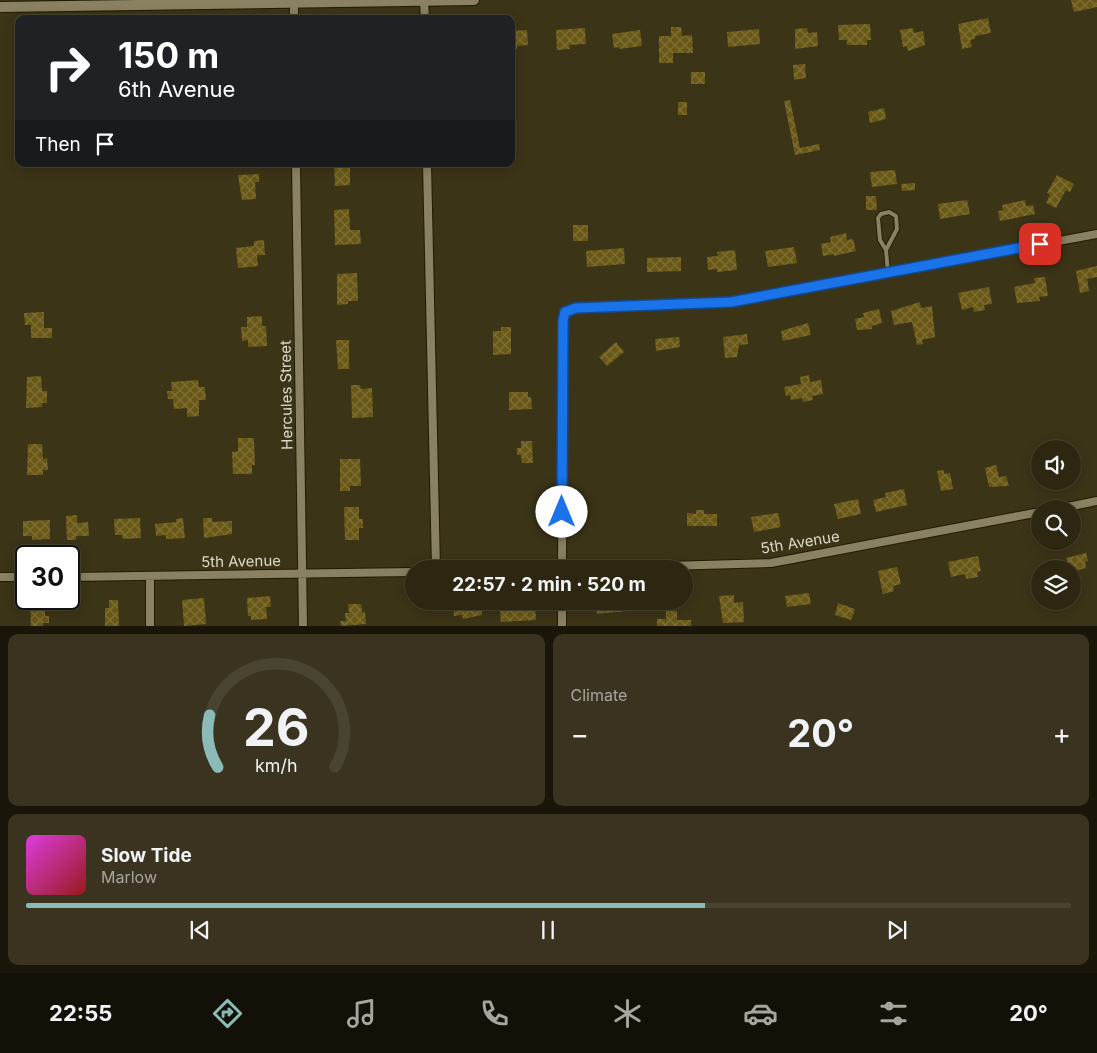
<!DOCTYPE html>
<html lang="en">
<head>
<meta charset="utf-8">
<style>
  :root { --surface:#2d2711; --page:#39331f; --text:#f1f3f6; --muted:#a7a59f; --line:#484431; --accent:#8bbbb9 }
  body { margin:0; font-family:Inter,sans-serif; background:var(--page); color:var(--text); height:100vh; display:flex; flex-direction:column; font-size:19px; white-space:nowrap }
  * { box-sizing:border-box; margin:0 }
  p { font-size:16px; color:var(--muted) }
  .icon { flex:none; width:28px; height:28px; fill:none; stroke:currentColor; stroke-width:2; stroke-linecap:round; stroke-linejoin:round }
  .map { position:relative; height:626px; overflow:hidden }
  .panel { display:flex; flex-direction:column; gap:8px; padding:8px; background:#191509; flex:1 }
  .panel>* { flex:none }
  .banner { position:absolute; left:15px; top:15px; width:500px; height:152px; border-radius:10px; box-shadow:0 2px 12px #0003,0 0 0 1px var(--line); background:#202124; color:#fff; overflow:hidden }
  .tools { position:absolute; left:1031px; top:440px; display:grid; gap:10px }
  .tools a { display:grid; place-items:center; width:50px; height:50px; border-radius:50%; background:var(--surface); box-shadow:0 2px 12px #0003,0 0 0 1px var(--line); font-size:25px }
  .speed { position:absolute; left:15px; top:545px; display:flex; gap:10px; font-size:25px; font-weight:700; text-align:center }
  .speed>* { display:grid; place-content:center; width:65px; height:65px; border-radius:50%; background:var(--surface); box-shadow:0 2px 12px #0003,0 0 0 1px var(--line); line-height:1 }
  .speed .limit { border:2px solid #111; border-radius:8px; background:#fff; color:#111 }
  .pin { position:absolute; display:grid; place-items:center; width:42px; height:42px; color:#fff; margin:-21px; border-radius:10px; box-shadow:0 2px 8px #0006 }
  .me { position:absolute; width:55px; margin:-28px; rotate:0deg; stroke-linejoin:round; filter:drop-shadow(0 0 4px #0008) }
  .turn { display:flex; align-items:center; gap:18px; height:105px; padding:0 20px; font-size:22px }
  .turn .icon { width:65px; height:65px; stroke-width:2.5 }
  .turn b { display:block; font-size:35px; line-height:42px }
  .then { display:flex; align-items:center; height:48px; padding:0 20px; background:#0003; gap:10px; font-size:19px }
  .big { font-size:38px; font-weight:700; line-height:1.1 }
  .panel .tile { flex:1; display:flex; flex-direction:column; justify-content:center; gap:8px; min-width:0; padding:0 18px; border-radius:10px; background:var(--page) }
  .panel .dial { align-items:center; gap:0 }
  .dial svg { height:130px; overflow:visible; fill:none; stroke:var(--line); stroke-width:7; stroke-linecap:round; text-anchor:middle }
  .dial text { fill:var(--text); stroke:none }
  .song { display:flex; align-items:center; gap:15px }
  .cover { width:60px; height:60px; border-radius:8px; background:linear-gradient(135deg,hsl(300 70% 55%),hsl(0 70% 35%)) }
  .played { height:5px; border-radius:2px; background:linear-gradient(90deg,var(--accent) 65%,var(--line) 65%) }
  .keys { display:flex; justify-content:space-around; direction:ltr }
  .heat { display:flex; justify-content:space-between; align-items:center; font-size:28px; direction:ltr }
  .panel .tiles { flex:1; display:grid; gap:8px; grid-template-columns:1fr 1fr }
  .tile:last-child { grid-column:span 2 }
  .trip { position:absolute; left:405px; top:560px; width:288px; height:50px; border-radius:25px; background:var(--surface); box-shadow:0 2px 12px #0003,0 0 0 1px var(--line); font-weight:700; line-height:50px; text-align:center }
  .menu { display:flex; height:80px; justify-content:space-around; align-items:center; background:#121007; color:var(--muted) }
  .menu .icon { width:35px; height:35px }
  .menu .current { color:var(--accent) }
  .menu b { font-size:22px; color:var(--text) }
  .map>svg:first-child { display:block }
</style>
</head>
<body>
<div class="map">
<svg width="1097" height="626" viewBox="0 0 1097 626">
  <defs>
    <pattern id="building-cross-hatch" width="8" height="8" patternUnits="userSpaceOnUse" patternTransform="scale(1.25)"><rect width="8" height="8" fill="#695815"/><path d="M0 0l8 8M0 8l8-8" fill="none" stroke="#7e6f36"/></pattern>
  </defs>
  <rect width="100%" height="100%" fill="#3c3417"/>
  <path fill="url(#building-cross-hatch)" d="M1071 0H1097V7L1074 12Z
    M988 18 991 33 975 36V39L970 40 972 47 962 49 958 24Z
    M870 24 871 40H867V45H847V40H839L838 25Z
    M671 27H681L682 36 692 35 693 53H673V63H659V36H671Z
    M585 28 586 44 569 45 570 49 557 50 556 30Z
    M807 28 808 33 817 32 818 46 795 49V29Z
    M913 28 914 33 923 31 925 45 908 51 907 46 903 47 900 30Z
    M759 29 760 44 728 47 727 32Z
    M527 30 528 45 517 46V49H511V31Z
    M640 30 642 46 619 49V47L614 48 612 34Z
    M805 64 806 78 794 80 793 65Z
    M691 72H705V84H691Z
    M790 100 800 148 819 144 820 150 795 155 784 101Z
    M678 102H687V115H678Z
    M884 108 886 119 870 123 868 112Z
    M334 164 350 165V185L335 186Z
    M895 170 897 184 872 187 870 172Z
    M259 174V182H255L256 199 242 200 238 175Z
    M1057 175 1074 184 1070 192 1066 190 1056 208 1046 203 1050 195 1047 193Z
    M915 183V190L902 191 901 184Z
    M866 196H876L877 210H866Z
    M967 200 970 214 940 219 938 204Z
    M1025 200 1026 206 1033 205 1035 214 1000 221 998 211 1003 210 1002 205Z
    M349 209 350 230H360L361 244 335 245 334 210Z
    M573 225H588V241H573Z
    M846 233 847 240 853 239 856 251 834 256V254L823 256 821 244 831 242 830 237Z
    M264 240 265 255H257L258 266 238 268 236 248 254 246V241Z
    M794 247 797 263 768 267 765 251Z
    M624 248 625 264 587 267 586 251Z
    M735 250 737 270 717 272V269L708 270 707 257 718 256 717 252Z
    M681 257V271L647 272V258Z
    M1097 266V277L1087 279 1089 291 1080 293 1076 271Z
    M357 273 358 301H348V304L337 305V274Z
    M1045 277 1048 296 1039 297 1040 301 1017 303 1014 287 1035 283 1034 278Z
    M989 287 992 304 984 305 985 310 974 312 973 307 962 310 958 293Z
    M920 302 921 308 932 306 935 337 922 340 923 344 917 345 912 322 894 325 891 311Z
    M879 309 882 323 872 326V329L857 330 855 319 864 317 863 313Z
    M44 312V328H52V338H31V325H25L24 313Z
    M262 316V326H266L267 346 248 347V340L242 341 241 327H247V317Z
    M808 323 811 335 783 341 781 331Z
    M501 327H511V354L493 355V331H501Z
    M747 334 748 344 739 345 737 357 725 358 723 337Z
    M679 337 680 347 656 351 655 339Z
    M336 340H349V369H338Z
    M616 342 624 352 607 366 599 357Z
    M809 375 810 382 821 380 823 394 812 396 813 400 803 402 802 398 791 400 790 395 786 396 784 387 801 384 800 377Z
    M41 376 42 391H47V403H42V407L26 408 27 377Z
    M198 380 199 387H205L206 400H199V416L187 417V408L174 409 173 399H168L167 391H172L171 382Z
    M351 385H360L361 389 372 388 373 417 352 418Z
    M509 392H528V397H531L532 409 509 410Z
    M238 438H254L255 465H252V474H233L232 452 238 451Z
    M521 441H532L533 463H522L521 455H517V448H521Z
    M28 444H42L43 459 47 458 48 470H43V475H27Z
    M1072 452H1076L1080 470 1072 471Z
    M340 459H360L361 486H350V491H340Z
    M996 465 999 477 1006 476 1009 486 989 487 985 468Z
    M944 470V474L950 473 953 489 941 491 937 471Z
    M904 489 907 505 876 512 873 500 886 497 885 493Z
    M858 499 861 514 838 519 834 504Z
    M344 507H359V519H363V528H359V540H345Z
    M696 510H704V514H717V526H687V513L696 514Z
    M778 513 781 527 754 532 751 517Z
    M77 515V523L88 522 89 536H76V540H67L66 516Z
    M140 518 141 538 123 539 122 535H115L114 519Z
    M183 518 185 538 166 539V535L156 536 155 524 176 522V519Z
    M203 518H212V522L232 521V534L204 538Z
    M50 520V539L32 540V536H23V521Z
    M1086 553 1088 561 1085 562 1086 568 1075 571 1074 568 1069 569 1066 558Z
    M978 556 981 571 977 572 978 577 966 579 965 574 951 577 948 562Z
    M897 567 901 584 893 586 894 591 883 594 878 571Z
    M809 593 811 604 787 607 785 596Z
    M734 595V603L743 602 744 622 723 623 719 596Z
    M270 596 271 607H266L267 619 251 620V616H248L247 598Z
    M204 598 206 624 184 626 182 600Z
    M30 599H39V607H45V616H49V623H43V626H31Z
    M109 600H118L119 626H105V608H109Z
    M472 601H482V615L463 619 462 615 454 616 453 604 472 603Z
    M499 601H508V607H516V601H526V607L535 606 536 620 501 622Z
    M596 601H626L627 611 597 614Z
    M838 603 855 609 851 620 835 615Z
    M348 604H361L362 613 365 612 366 624 341 626 340 621H346L345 613H349Z
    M666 611H677V620H691V626H657V619H666Z"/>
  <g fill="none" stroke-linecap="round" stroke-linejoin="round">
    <defs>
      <path id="service" d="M886 250 880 240 878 218 881 214 889 212 896 216 897 229 886 250 888 273"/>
      <path id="minor" d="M294 0V19
        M424 1 425 19
        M296 164 303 626
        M427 164 436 569
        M1058 509 1097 501
        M561 569 771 563 1040 512
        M562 569 563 321 565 312 576 308 731 302 1097 234
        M0 577H26
        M69 577 414 572
        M150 577V626
        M562 601V626"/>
      <path id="tertiary" d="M0 7 474 0"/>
    </defs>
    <use href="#service" stroke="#231b00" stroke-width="6"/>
    <use href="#minor" stroke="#231b00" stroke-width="10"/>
    <use href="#tertiary" stroke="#231b00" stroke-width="12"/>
    <use href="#service" stroke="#8a8162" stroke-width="4"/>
    <use href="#minor" stroke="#8a8162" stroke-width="8"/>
    <use href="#tertiary" stroke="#8a8162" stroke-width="10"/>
  </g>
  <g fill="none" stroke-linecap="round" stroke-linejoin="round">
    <defs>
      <path id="route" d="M562 512 563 321 565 312 576 308 731 302 1040 244"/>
    </defs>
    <use href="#route" stroke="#114b97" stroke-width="12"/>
    <use href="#route" stroke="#1a73e8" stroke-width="9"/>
  </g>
  <g text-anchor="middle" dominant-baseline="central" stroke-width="5" stroke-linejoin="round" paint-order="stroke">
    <g font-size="15" fill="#dedac9" stroke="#3c3417">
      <text transform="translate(286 395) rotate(-91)">Hercules Street</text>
      <text transform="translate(800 542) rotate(-9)">5th Avenue</text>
      <text transform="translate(241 561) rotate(-1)">5th Avenue</text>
    </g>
  </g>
</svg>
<div class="tools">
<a><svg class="icon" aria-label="sound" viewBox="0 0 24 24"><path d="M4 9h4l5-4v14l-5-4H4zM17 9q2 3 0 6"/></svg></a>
<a><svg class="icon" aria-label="search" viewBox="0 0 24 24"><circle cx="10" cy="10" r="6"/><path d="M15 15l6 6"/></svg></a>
<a><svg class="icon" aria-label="layers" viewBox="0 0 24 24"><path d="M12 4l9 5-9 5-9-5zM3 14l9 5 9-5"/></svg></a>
</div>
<div class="speed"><div class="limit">30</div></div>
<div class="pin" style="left:1040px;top:244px;background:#d93025"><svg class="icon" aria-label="arrive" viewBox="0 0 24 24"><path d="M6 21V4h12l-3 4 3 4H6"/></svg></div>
<svg class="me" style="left:562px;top:512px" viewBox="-20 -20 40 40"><circle r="19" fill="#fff"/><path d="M0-13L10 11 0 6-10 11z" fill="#1a73e8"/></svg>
<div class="trip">22:57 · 2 min · 520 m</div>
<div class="banner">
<div class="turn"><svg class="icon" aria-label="right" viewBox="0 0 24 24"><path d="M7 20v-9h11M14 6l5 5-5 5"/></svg><div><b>150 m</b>6th Avenue</div></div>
<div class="then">Then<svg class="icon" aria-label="arrive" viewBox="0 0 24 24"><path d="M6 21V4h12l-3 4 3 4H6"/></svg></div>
</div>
</div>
<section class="panel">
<div class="tiles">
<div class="tile dial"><svg viewBox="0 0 100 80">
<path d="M14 69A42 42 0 1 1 86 69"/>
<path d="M14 69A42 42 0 0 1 9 37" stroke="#8bbbb9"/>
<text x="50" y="56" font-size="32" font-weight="700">26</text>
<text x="50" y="72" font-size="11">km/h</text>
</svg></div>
<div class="tile"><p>Climate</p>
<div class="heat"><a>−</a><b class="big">20°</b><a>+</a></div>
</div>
<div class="tile">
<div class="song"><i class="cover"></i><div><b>Slow Tide</b><p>Marlow</p></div></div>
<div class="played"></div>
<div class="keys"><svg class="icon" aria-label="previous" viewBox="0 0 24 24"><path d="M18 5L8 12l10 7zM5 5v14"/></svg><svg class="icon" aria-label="pause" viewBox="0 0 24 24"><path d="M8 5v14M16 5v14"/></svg><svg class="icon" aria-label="next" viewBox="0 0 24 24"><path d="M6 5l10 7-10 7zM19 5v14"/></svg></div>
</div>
</div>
</section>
<nav class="menu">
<b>22:55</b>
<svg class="icon current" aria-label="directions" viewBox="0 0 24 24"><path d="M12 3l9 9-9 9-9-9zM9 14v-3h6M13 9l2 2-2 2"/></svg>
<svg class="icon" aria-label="music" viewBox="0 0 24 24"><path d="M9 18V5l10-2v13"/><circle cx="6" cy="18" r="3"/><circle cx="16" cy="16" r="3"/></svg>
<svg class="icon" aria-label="phone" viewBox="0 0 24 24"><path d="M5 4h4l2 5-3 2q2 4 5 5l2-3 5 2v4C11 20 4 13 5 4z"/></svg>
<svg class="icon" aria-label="climate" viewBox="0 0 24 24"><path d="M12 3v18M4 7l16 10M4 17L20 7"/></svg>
<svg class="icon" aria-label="car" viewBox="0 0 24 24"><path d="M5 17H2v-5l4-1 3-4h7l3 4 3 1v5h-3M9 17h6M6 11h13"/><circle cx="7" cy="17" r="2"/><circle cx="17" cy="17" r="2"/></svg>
<svg class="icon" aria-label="filters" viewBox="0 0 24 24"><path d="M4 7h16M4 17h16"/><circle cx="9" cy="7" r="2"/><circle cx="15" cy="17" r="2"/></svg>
<b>20°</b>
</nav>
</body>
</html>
